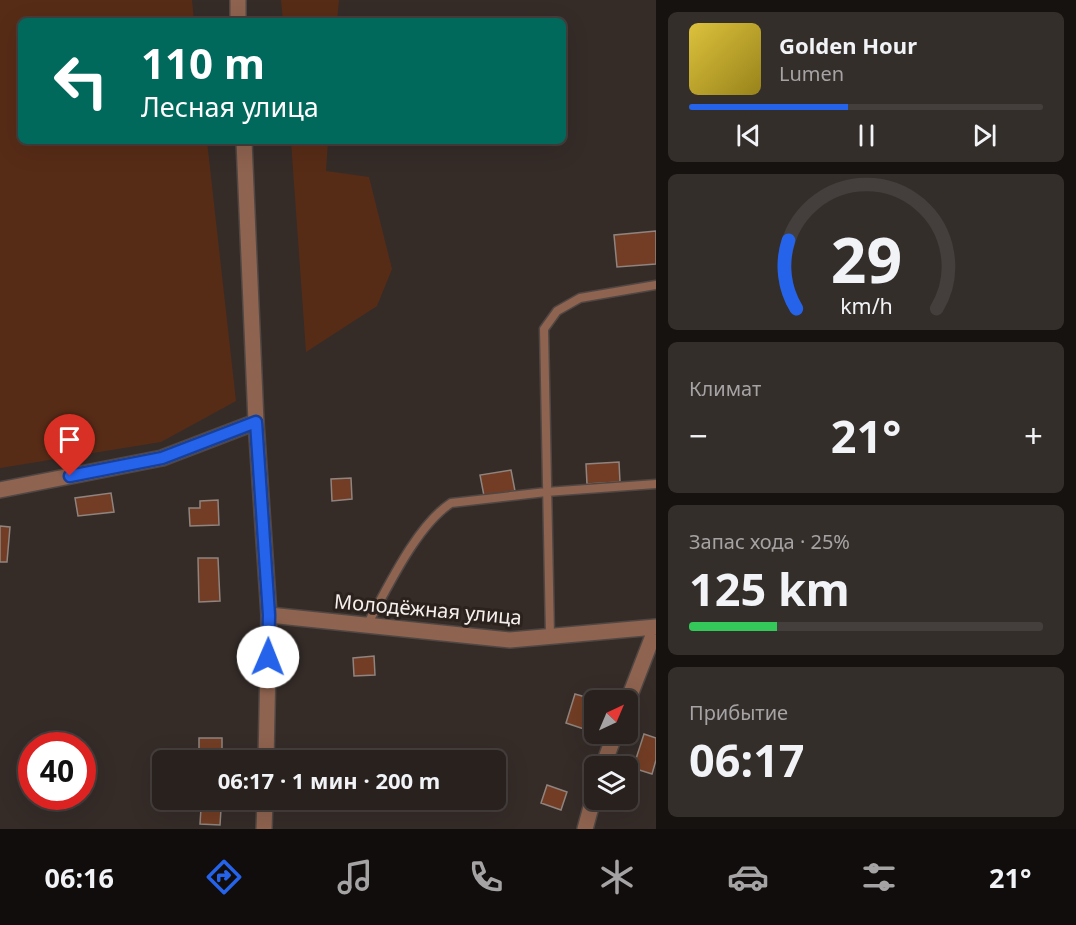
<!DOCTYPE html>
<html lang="ru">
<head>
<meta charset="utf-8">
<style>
  :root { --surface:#28211e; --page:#342e2b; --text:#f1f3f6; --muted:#a5a3a4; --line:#443e3c; --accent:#2563eb }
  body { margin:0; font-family:"Noto Sans",sans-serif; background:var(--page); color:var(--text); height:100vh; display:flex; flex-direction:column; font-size:22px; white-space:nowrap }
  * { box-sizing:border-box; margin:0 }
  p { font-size:20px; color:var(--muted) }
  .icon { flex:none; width:33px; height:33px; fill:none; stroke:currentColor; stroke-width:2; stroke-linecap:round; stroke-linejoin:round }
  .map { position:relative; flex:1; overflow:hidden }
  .drawer { display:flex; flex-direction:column; gap:12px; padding:12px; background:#161210; width:420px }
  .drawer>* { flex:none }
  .hud { position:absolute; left:18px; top:18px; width:548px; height:126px; border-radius:9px; box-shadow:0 6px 24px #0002,0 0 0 2px var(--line); background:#00695c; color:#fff; overflow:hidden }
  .needle { width:39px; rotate:44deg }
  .controls { position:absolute; left:584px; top:690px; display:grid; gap:12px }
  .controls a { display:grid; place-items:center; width:54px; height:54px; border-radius:9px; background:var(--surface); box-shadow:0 6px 24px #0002,0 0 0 2px var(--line); font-size:30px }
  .speed { position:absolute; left:18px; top:732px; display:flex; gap:12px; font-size:30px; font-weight:700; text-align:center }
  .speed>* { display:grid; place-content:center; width:78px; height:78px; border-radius:50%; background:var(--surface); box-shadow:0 6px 24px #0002,0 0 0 2px var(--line); line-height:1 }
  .speed .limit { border:9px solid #d22; background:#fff; color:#111 }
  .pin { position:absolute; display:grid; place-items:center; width:51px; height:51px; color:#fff; margin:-62px -26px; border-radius:50% 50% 50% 0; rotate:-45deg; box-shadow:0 0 6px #0007 }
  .pin .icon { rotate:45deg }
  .me { position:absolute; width:66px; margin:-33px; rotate:1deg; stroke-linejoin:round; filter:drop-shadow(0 0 4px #0008) }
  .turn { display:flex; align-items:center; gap:21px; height:126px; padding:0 24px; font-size:27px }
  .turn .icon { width:78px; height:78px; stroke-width:2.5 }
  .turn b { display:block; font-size:42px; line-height:51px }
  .big { font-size:45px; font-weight:700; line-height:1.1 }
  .drawer .card { flex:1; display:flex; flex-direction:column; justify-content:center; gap:9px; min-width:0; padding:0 21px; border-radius:9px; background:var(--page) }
  .drawer .dial { align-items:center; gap:0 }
  .dial svg { height:156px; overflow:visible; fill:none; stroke:var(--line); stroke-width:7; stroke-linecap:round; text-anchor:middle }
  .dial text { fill:var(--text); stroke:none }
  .song { display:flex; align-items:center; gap:18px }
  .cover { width:72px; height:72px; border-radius:9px; background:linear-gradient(135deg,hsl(50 70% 55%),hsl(50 70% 35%)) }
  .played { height:6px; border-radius:3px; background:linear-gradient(90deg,var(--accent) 45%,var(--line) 45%) }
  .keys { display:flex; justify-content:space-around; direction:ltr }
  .heat { display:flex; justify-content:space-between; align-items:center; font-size:33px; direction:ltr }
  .charge { height:9px; border-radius:4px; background:linear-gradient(90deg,#34c759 25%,var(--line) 0) }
  .trip { position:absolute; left:152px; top:750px; width:354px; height:60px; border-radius:9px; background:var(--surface); box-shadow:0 6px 24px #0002,0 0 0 2px var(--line); font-weight:700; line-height:60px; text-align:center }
  .menu { display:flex; height:96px; justify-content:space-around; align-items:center; background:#100d0c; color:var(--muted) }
  .menu .icon { width:42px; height:42px }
  .menu .selected { color:var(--accent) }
  .menu b { font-size:27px; color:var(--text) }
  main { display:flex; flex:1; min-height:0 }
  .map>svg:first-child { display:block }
</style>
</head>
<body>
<main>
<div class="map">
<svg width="656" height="829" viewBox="0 0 656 829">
  <rect width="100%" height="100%" fill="#352c28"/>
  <path fill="#572c17" d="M0 0H192L194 21H21V141H207L236 401 161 442 0 468Z
    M281 0H339L337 21H283Z
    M291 141H328L326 171 369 177 392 269 377 306 306 352Z"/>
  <path fill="#723d24" stroke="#8f847f" stroke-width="1.5" d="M656 231V264L617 267 614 235Z
    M619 462 620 482 587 484 586 464Z
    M511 470 515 491 484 496 480 475Z
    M351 478 352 499 332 501 331 479Z
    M111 493 114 512 78 516 75 498Z
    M218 500 219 525 190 526 189 508H200V501Z
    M0 526 10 527 7 562H0Z
    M198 558H218L220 601 199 602Z
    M374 656 375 675 354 676 353 658Z
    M575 694 596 700 590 731 566 723Z
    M644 734 656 738V760L652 774 633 768Z
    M199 738H222V758H199Z
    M307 751H325V760H307Z
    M547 785 567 792 561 810 541 803Z
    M201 808 221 809 220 825 200 824Z"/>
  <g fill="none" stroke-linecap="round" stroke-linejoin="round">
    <defs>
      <path id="service" d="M367 625C387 589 416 526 451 503L546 492 656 484
        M550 636 544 329 557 311 580 298 656 285"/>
      <path id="minor" d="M0 490 162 458 256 422
        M269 615 510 640 656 627
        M627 703 656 628
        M603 766 615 734
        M585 829 594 796"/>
      <path id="tertiary" d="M238 0V21
        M244 141 256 422 269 615 266 760
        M264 829 265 800"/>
    </defs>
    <use href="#service" stroke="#504744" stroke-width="11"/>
    <use href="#minor" stroke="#504744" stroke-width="18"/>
    <use href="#tertiary" stroke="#504744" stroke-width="18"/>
    <use href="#service" stroke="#8e634f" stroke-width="8"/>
    <use href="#minor" stroke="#8e634f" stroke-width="15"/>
    <use href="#tertiary" stroke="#8e634f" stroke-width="15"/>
  </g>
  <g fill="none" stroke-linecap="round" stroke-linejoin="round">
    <defs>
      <path id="route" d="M70 476 162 458 256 422 269 615 268 657"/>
    </defs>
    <use href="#route" stroke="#184099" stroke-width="15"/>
    <use href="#route" stroke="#2563eb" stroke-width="10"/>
  </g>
  <g text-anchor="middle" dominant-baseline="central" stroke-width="6" stroke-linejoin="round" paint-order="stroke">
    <g font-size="20" fill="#f6f0ed" stroke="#2b221e">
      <text transform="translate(428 609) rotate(5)">Молодёжная улица</text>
    </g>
  </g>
</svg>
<div class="controls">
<a><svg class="needle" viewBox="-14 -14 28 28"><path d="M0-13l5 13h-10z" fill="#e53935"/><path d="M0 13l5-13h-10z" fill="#a5a3a4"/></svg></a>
<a><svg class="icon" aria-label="layers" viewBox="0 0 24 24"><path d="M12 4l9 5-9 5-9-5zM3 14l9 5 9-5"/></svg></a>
</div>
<div class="speed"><div class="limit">40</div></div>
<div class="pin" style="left:70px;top:476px;background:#d93025"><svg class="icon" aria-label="arrive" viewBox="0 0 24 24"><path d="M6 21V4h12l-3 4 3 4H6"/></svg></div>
<svg class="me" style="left:268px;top:657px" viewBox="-20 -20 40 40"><circle r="19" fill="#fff"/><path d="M0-13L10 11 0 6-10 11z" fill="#2563eb"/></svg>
<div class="trip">06:17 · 1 мин · 200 m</div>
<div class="hud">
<div class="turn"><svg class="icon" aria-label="left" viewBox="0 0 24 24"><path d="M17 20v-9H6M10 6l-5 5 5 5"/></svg><div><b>110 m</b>Лесная улица</div></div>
</div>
</div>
<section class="drawer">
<div class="card">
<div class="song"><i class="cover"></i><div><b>Golden Hour</b><p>Lumen</p></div></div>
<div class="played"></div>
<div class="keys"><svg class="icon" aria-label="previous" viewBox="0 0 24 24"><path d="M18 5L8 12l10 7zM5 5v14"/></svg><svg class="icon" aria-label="pause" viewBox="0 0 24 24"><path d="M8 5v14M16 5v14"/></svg><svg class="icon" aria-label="next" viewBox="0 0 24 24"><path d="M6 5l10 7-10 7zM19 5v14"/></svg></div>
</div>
<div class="card dial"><svg viewBox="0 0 100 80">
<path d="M14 69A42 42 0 1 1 86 69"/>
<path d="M14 69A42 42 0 0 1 10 34" stroke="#2563eb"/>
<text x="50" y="56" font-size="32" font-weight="700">29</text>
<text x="50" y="72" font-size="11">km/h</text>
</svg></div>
<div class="card"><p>Климат</p>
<div class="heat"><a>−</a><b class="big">21°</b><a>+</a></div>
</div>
<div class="card"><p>Запас хода · 25%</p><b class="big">125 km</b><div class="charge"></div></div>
<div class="card"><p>Прибытие</p><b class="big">06:17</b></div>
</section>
</main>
<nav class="menu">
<b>06:16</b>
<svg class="icon selected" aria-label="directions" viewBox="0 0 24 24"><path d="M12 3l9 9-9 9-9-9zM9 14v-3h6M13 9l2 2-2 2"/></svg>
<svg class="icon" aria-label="music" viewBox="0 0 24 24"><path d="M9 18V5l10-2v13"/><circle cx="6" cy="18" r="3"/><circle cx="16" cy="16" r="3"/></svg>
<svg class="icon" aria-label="phone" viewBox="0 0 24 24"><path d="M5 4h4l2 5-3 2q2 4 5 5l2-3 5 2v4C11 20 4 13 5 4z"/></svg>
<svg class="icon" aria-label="climate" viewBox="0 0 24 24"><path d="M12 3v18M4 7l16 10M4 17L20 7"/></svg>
<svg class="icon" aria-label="car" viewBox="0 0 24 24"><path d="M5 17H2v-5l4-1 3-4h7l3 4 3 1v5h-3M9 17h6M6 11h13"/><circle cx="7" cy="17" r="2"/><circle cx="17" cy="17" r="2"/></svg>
<svg class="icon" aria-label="filters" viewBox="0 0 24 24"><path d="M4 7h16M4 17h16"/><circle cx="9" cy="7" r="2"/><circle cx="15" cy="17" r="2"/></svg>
<b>21°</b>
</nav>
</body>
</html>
